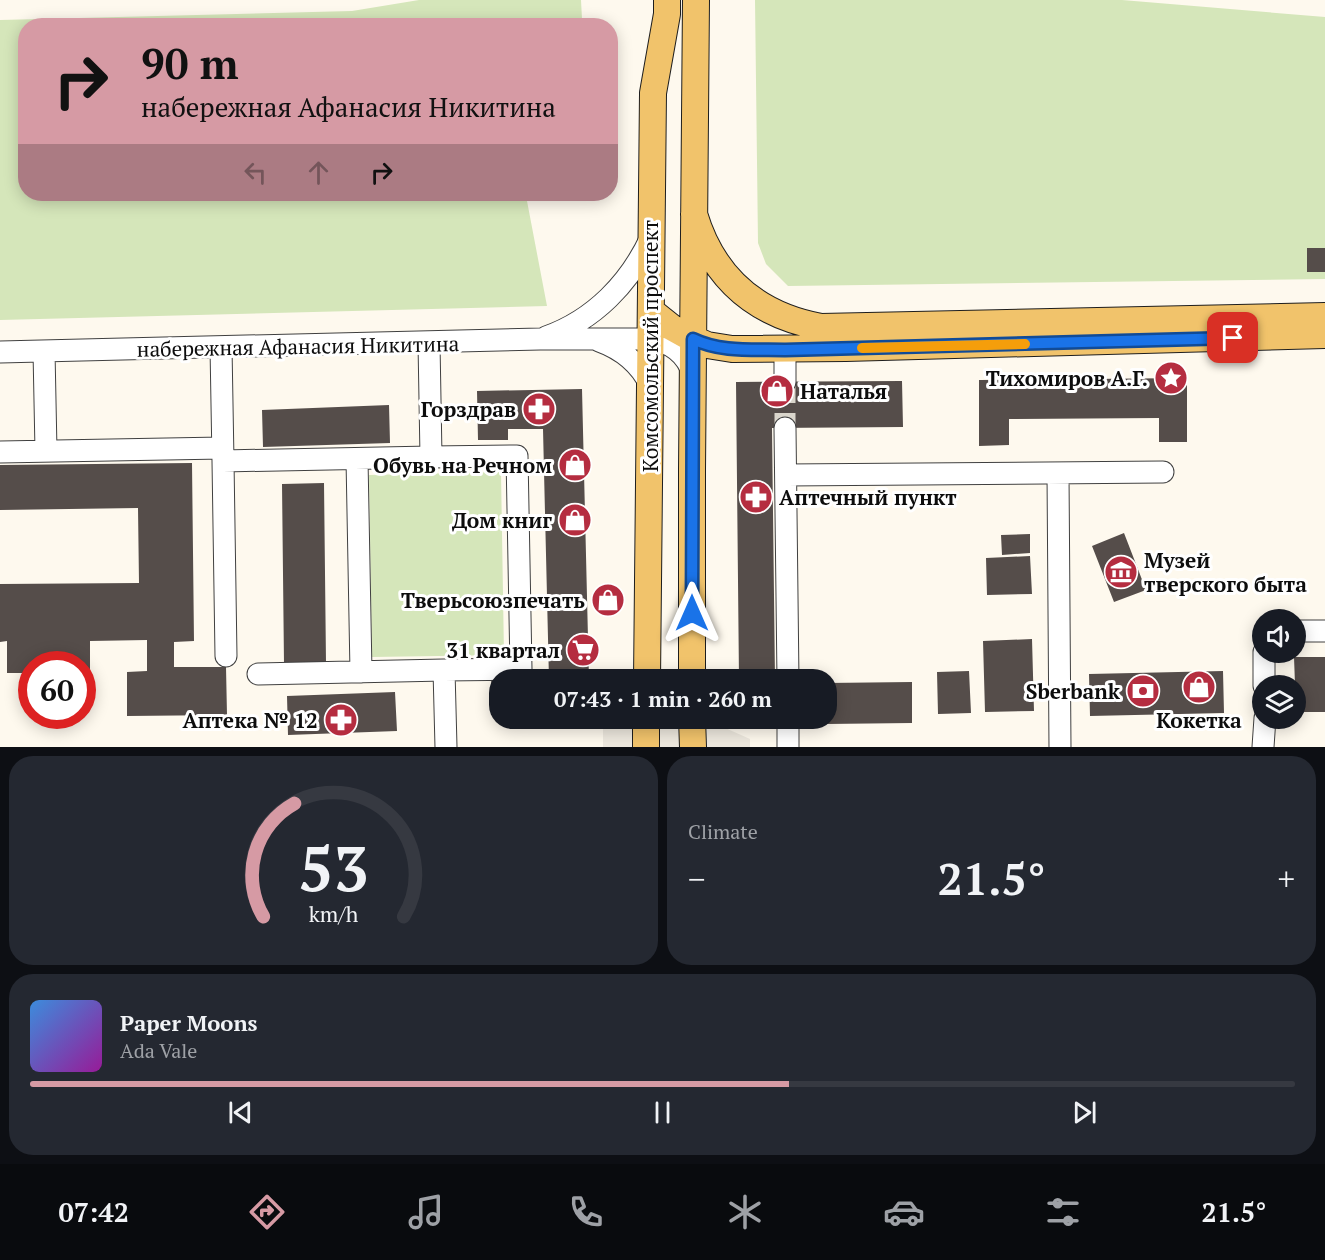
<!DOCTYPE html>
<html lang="en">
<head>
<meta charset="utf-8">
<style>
  :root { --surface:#171b24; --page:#242831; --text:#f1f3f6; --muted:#9ea1a6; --line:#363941; --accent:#d69aa4 }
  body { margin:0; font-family:"PT Serif",serif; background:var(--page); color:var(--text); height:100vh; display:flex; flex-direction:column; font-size:22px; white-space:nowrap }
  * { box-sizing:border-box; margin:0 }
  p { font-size:20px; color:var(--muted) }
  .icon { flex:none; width:33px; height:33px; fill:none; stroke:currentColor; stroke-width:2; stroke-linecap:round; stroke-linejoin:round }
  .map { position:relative; height:747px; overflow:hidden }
  .side { display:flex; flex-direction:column; gap:9px; padding:9px; background:#0d0f14; flex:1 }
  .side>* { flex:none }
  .hud { position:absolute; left:18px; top:18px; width:600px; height:183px; border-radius:24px; box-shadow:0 3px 15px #0003; background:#d69aa4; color:#111; overflow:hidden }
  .buttons { position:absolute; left:1252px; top:609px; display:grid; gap:12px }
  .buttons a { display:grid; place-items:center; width:54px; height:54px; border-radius:50%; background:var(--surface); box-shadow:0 3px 15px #0003; font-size:30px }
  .speed { position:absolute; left:18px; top:651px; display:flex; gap:12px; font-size:30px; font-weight:700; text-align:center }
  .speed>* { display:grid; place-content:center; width:78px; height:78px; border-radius:50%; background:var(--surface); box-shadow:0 3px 15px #0003; line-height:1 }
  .speed .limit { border:9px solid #d22; background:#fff; color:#111 }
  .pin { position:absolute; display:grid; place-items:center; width:51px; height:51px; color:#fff; margin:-26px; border-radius:12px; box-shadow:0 3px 9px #0006 }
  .me { position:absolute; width:66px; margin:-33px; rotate:0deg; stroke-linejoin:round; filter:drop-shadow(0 0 4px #0008) }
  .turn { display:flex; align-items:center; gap:21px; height:126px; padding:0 24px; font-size:27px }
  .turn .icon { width:78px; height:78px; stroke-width:2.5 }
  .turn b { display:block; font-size:42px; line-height:51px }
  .lanes { display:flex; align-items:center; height:57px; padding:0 24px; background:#0003; justify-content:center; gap:30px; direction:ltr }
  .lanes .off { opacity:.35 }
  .big { font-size:45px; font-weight:800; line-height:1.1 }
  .side .widget { flex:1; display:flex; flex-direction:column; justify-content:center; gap:9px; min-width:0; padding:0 21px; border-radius:24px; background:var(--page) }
  .side .dial { align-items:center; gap:0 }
  .dial svg { height:156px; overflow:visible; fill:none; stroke:var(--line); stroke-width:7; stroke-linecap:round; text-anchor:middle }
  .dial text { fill:var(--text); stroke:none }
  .song { display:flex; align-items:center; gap:18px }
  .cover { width:72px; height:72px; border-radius:9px; background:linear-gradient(135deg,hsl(210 70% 55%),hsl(300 70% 35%)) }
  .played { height:6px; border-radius:3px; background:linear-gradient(90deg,var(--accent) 60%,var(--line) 60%) }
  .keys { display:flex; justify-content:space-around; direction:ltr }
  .heat { display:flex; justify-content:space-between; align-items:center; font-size:33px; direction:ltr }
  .side .tiles { flex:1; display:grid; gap:9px; grid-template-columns:1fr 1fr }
  .widget:last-child { grid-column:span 2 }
  .trip { position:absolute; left:489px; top:669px; width:348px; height:60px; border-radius:24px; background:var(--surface); box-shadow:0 3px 15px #0003; font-weight:800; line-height:60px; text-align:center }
  .dock { display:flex; height:96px; justify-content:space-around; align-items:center; background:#090b0e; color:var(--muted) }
  .dock .icon { width:42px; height:42px }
  .dock .current { color:var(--accent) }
  .dock b { font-size:27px; color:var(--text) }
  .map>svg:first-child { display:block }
</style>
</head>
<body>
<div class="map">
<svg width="1325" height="747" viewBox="0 0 1325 747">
  <rect width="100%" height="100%" fill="#fef9ee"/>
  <path fill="#d5e6ba" d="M419 0H581L582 19 580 26H26V194H529L527 201 547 306 0 320V20L352 11Z
    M755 0H1122L1325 17V279L788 286 766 264 758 243Z
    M501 472 504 655 372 657 369 475Z"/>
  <path fill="#ede8de" d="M714 723 750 739V747H603V726Z"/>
  <path fill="#554d4a" d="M1307 248H1325V272H1307Z
    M1187 378V442H1159V418L1009 419V445L979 446V380Z
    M902 381 903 427 772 428 775 680H739L736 382Z
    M582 389 589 680H549L543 429H508V440H478L477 391Z
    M389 405 390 443 263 447 262 410Z
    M192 463 194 641 174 642V667H226L227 715 127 716V672L147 671V640L90 641V672H82V664H32V673H7V641L0 642V584L139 583 138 508 0 510V465Z
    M324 483 326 663 284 664 282 484Z
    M1124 533 1146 590 1114 602 1092 546Z
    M1030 534V553L1002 555 1001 535Z
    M1030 556 1032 594 987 595 986 558Z
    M1032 639 1034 711 985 712 983 641Z
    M1294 657H1325V712H1296Z
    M969 671 971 713 938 714 937 672Z
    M1223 671 1224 713 1090 716 1089 674Z
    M491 675 500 680V716H492Z
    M912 682V723L740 725V718H826V683Z
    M395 692 397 731 288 735 287 696Z"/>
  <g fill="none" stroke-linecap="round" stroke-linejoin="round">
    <path stroke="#dad6cc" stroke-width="21" stroke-dasharray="21 10" stroke-linecap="butt" d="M785 382V428"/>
    <defs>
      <path id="minor" d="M546 337C594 320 630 283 651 237
        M599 341C621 349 640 364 650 385
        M429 343 431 457 517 456 521 669 444 670
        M221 347 223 461 431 457
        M785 350V382
        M44 351 46 451
        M0 352 540 339H650C671 342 686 353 693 374
        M785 428 788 680
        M0 452 222 448
        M357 459 361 672
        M223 461 226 656
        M1058 473 1060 747
        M786 475 1163 472
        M1296 631H1325
        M1264 652V686
        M258 674 444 670 446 747
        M788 725V747
        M1263 747 1265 718"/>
      <path id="major" d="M694 214C713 278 756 315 821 327L1325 316
        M651 311 671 327 689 337 707 345 732 349 846 348 1325 335
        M647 680 653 93 667 14V0
        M692 680V470L696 0
        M692 718 693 747
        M646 747V718"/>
    </defs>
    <use href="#minor" stroke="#404040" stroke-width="23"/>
    <use href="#major" stroke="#1e1e1e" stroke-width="28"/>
    <use href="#minor" stroke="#fff" stroke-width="21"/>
    <use href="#major" stroke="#f1c36b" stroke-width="26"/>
  </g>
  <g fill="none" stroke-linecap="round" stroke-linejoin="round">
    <defs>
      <path id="route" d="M692 613 693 339C722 353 754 349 785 350L1233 338"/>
    </defs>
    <use href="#route" stroke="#114b97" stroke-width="15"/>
    <use href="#route" stroke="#1a73e8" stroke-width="10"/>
    <path stroke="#f59e0b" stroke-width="10" d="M862 348 1025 344"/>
  </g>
  <defs>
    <symbol id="sight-disc" viewBox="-11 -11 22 22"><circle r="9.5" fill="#b52d40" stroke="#fff"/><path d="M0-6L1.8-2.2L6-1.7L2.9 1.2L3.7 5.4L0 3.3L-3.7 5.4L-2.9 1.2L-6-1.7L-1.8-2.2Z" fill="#fff"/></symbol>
    <symbol id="shop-disc" viewBox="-11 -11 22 22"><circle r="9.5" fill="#b52d40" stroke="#fff"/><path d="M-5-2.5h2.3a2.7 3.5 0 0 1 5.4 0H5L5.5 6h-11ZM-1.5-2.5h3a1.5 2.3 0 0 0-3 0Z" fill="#fff"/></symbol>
    <symbol id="pharmacy-disc" viewBox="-11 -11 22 22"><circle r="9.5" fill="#b52d40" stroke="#fff"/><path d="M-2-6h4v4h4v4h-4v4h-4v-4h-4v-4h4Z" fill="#fff"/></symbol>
    <symbol id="museum-disc" viewBox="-11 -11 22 22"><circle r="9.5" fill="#b52d40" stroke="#fff"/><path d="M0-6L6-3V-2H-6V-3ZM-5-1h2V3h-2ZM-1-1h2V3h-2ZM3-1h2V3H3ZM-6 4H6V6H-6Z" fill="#fff"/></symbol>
    <symbol id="supermarket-disc" viewBox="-11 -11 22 22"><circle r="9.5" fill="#b52d40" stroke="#fff"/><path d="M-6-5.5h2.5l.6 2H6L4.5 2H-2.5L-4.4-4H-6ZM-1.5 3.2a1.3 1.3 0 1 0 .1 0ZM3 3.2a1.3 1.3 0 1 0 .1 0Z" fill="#fff"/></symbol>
    <symbol id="bank-disc" viewBox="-11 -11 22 22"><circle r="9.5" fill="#b52d40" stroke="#fff"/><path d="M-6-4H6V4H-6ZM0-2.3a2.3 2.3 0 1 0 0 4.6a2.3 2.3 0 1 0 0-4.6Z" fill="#fff"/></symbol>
  </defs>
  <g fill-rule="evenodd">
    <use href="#sight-disc" x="1152" y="359" width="38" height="38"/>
    <use href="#shop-disc" x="758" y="372" width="38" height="38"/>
    <use href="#pharmacy-disc" x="520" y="390" width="38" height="38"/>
    <use href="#shop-disc" x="556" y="446" width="38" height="38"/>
    <use href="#pharmacy-disc" x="737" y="478" width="38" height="38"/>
    <use href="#shop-disc" x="556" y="501" width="38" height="38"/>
    <use href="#museum-disc" x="1102" y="553" width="38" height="38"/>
    <use href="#shop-disc" x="589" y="581" width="38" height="38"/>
    <use href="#supermarket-disc" x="564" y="631" width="38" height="38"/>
    <use href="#shop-disc" x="1180" y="668" width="38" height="38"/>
    <use href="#bank-disc" x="1124" y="672" width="38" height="38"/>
    <use href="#pharmacy-disc" x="322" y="701" width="38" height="38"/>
  </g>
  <g text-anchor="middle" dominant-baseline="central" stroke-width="6" stroke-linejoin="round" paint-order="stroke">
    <g font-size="21" fill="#0d0d0d" stroke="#fff">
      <text transform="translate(298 346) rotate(-1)">набережная Афанасия Никитина</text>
      <text transform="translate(650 346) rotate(-90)">Комсомольский проспект</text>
    </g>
    <g font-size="21" font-weight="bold" fill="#0d0d0d" stroke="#fff" text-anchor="end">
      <text x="1148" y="378">Тихомиров А.Г.</text>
      <text x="800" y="391" text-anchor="start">Наталья</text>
      <text x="516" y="409">Горздрав</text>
      <text x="552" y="465">Обувь на Речном</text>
      <text x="779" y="497" text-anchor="start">Аптечный пункт</text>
      <text x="552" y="520">Дом книг</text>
      <text x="1144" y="560" text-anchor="start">Музей<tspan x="1144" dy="24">тверского быта</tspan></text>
      <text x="585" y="600">Тверьсоюзпечать</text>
      <text x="560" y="650">31 квартал</text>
      <text x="1120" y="691">Sberbank</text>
      <text x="318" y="720">Аптека № 12</text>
      <text x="1199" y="720" text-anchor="middle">Кокетка</text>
    </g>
  </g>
</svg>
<div class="buttons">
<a><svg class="icon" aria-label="sound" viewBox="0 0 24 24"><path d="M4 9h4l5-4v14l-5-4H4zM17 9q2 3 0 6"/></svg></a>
<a><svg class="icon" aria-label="layers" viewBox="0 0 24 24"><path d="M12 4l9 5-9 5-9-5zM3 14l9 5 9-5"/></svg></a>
</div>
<div class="speed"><div class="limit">60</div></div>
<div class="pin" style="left:1233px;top:338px;background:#d93025"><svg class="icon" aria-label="arrive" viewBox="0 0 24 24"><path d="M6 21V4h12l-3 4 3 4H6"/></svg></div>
<svg class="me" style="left:692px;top:613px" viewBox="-20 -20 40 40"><path d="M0-17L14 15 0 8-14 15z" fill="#1a73e8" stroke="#fff" stroke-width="4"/></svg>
<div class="trip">07:43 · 1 min · 260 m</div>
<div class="hud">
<div class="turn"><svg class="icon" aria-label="right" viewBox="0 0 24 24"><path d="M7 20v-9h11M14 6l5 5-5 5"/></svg><div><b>90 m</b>набережная Афанасия Никитина</div></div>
<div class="lanes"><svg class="icon off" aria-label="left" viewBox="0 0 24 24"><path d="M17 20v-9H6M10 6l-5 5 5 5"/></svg><svg class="icon off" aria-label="ahead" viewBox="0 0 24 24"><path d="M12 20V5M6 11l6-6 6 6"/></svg><svg class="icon" aria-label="right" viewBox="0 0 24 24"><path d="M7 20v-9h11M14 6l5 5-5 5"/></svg></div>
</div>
</div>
<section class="side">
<div class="tiles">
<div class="widget dial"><svg viewBox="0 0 100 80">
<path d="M14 69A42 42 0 1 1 86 69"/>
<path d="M14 69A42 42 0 0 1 30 11" stroke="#d69aa4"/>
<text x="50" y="56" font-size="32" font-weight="700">53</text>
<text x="50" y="72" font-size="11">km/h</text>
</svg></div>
<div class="widget"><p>Climate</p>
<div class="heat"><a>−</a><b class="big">21.5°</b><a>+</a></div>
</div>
<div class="widget">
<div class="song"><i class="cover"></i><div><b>Paper Moons</b><p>Ada Vale</p></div></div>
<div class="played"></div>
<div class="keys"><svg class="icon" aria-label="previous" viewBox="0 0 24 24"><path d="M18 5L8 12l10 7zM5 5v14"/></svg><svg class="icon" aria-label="pause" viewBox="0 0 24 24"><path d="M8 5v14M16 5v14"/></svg><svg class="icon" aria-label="next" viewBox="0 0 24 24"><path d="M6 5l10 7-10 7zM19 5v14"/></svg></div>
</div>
</div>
</section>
<nav class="dock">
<b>07:42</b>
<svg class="icon current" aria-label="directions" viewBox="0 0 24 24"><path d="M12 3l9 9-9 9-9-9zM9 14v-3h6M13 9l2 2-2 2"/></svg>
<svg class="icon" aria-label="music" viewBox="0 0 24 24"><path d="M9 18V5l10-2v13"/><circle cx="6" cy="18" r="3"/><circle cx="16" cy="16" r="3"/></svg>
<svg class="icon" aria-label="phone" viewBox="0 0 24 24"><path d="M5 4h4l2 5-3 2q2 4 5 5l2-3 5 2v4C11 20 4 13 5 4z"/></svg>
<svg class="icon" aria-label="climate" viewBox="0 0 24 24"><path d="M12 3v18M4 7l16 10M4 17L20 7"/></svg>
<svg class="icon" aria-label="car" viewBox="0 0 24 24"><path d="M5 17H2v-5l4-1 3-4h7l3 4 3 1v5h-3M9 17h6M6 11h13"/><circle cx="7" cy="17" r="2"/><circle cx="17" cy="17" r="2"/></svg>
<svg class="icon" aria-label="filters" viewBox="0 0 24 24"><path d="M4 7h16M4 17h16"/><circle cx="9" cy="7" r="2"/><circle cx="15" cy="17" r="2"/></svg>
<b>21.5°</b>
</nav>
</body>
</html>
